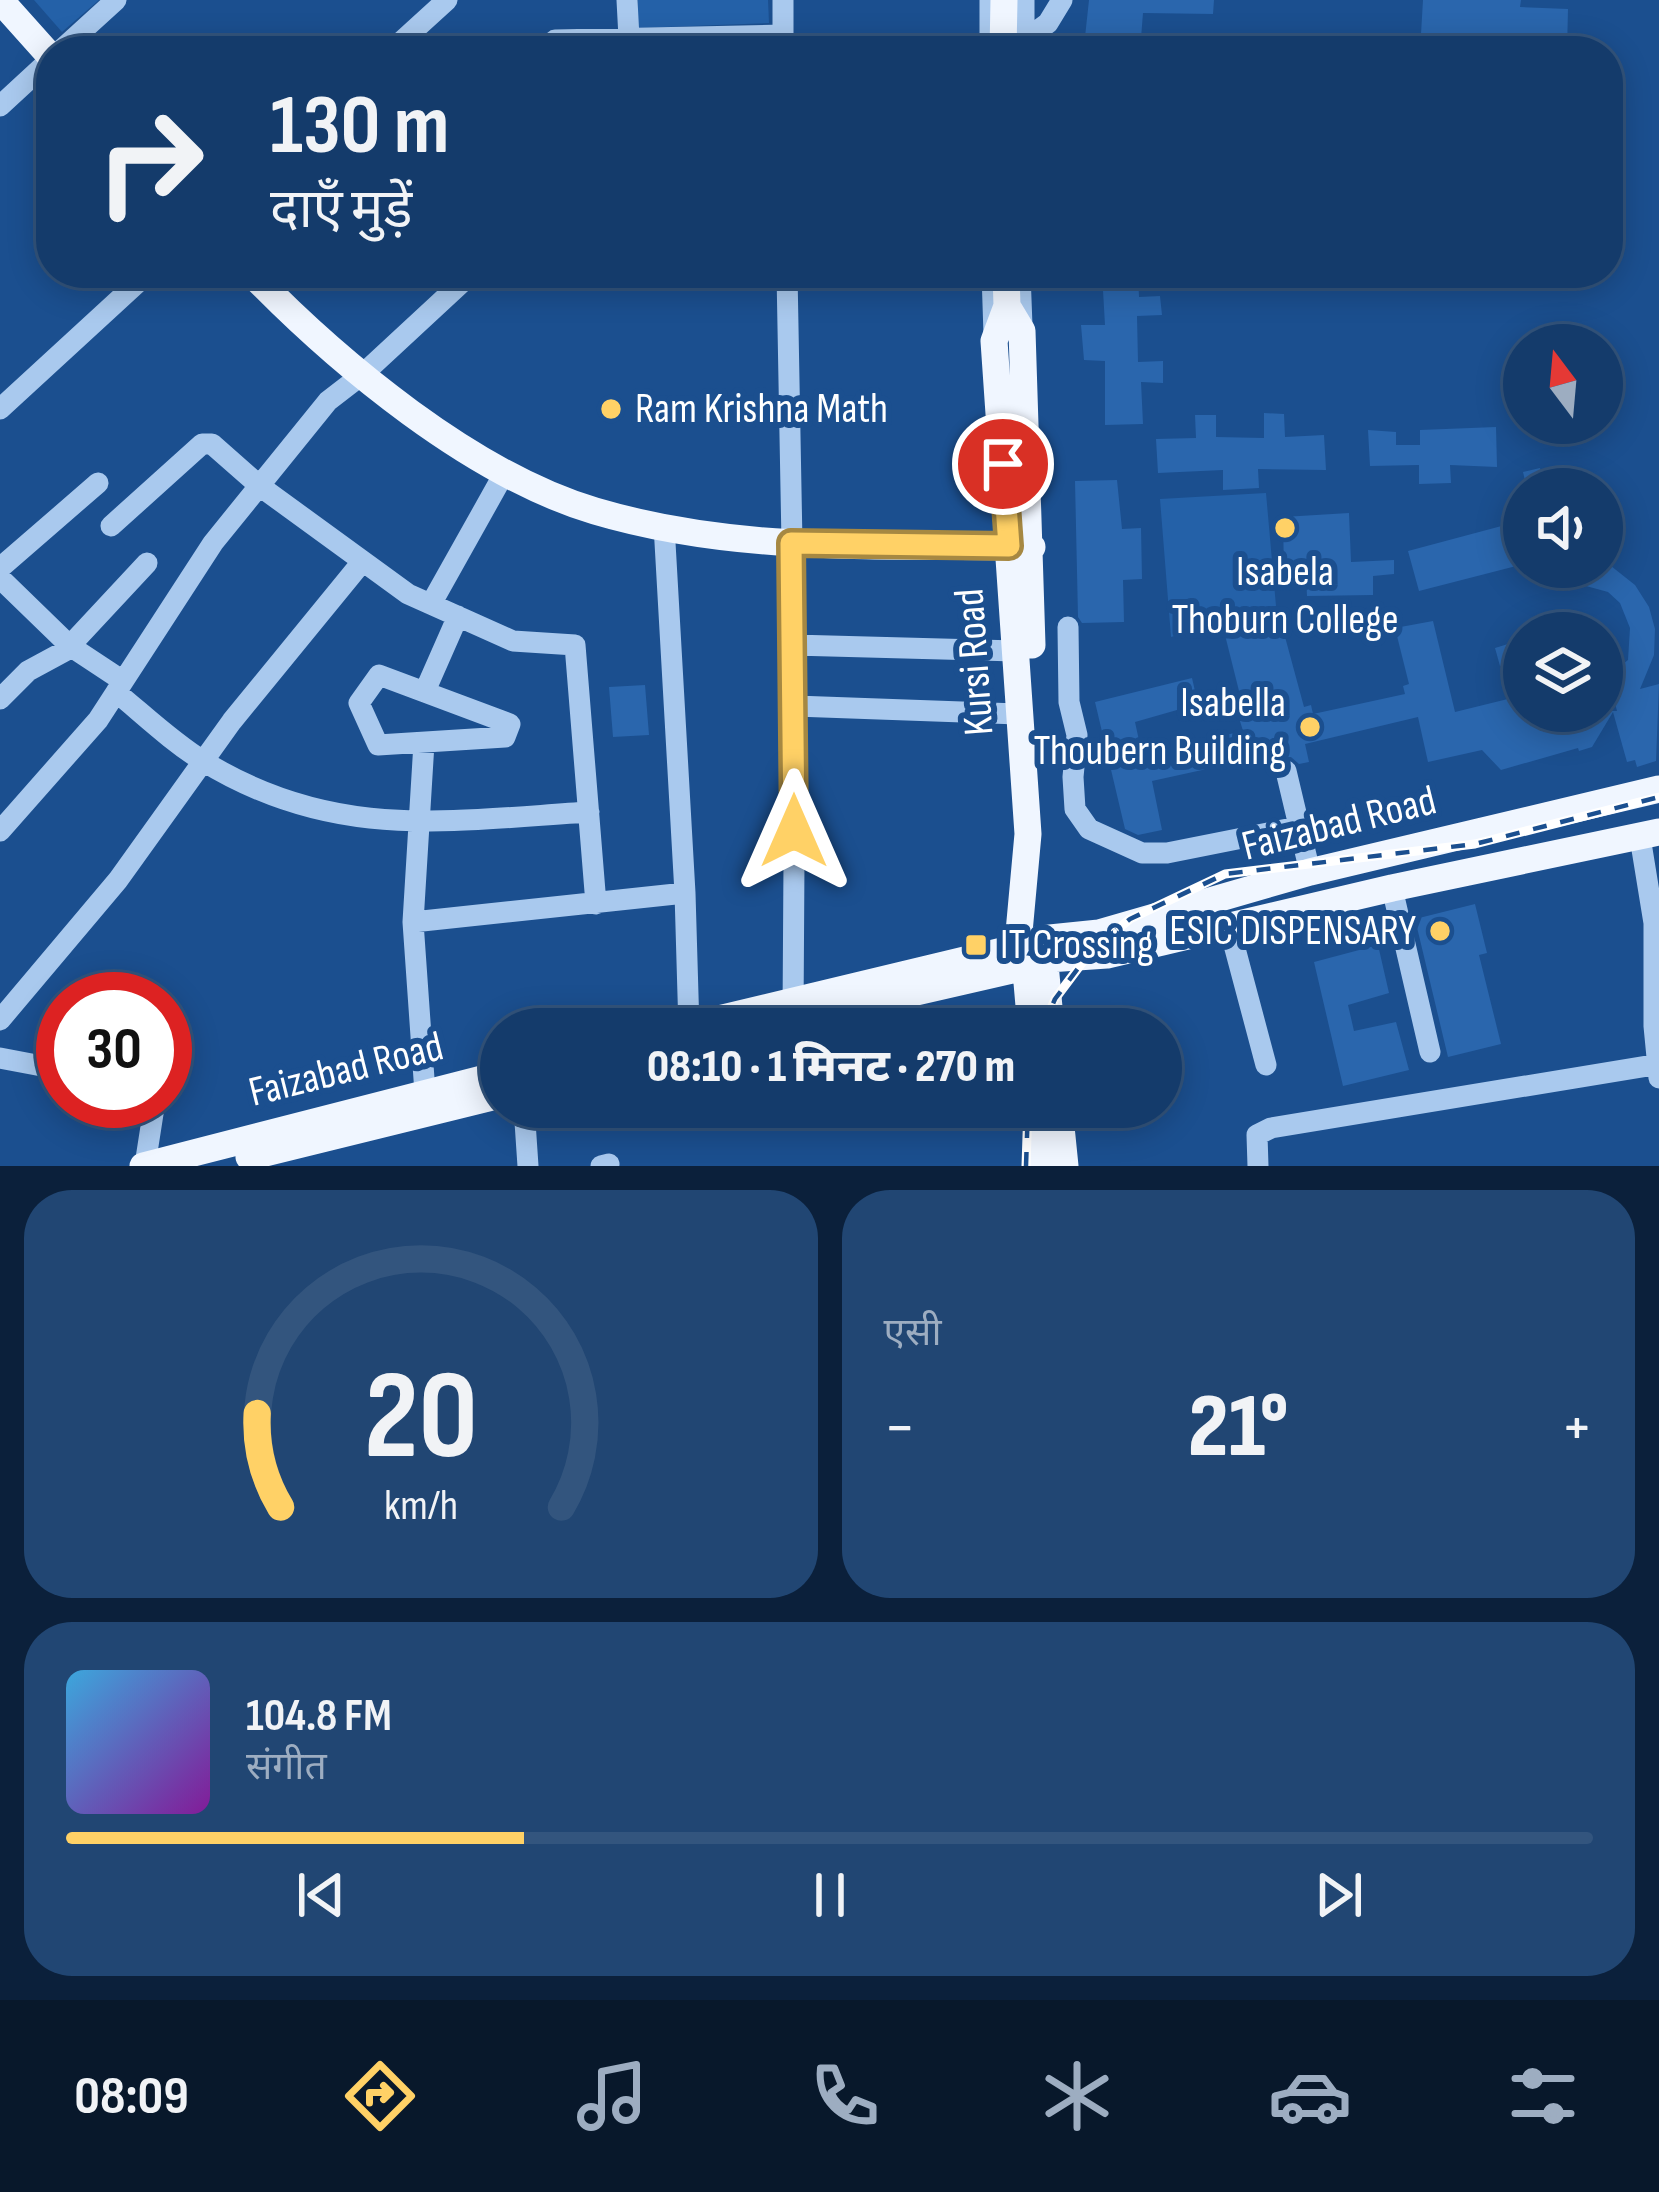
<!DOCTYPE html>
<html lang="hi">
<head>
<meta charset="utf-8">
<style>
  :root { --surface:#143b6b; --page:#214673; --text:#f1f3f6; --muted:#9dadc1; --line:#33557e; --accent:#ffd166 }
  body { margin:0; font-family:"Sofia Sans Condensed","Noto Sans Devanagari",sans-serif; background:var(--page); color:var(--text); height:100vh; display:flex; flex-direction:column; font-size:45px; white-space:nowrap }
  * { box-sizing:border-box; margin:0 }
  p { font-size:39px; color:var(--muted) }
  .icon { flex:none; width:66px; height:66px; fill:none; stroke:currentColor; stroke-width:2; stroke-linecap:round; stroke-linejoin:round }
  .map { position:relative; height:1166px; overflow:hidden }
  .panel { display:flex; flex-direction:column; gap:24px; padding:24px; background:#0b203b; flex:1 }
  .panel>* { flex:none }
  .guide { position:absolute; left:36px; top:36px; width:1587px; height:252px; border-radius:48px; box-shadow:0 6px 30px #0003,0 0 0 3px var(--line); background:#143b6b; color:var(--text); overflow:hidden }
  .needle { width:78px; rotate:344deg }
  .tools { position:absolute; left:1503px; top:324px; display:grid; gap:24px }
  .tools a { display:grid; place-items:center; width:120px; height:120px; border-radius:50%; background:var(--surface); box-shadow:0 6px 30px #0003,0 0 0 3px var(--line); font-size:60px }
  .speed { position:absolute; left:36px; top:972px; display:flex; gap:24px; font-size:60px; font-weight:700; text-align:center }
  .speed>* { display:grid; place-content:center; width:156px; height:156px; border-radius:50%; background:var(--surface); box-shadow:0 6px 30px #0003,0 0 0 3px var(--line); line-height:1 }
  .speed .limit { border:18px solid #d22; background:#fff; color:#111 }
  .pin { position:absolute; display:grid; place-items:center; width:102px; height:102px; color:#fff; margin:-51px; border:6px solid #fff; border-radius:50%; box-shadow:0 3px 12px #0007 }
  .me { position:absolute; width:132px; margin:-66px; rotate:0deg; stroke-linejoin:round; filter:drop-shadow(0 0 9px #0008) }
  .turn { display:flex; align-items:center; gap:42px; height:252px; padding:0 36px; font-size:54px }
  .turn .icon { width:156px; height:156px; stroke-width:2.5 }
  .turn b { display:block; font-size:84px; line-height:102px }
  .big { font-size:90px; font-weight:800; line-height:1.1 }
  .panel .widget { flex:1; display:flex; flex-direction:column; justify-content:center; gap:18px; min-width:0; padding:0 42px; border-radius:48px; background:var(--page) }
  .panel .dial { align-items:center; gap:0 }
  .dial svg { height:312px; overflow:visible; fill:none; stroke:var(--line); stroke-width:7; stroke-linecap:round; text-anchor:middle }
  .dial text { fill:var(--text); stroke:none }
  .song { display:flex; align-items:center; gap:36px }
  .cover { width:144px; height:144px; border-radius:18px; background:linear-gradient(135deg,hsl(200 70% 55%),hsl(290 70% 35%)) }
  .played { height:12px; border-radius:6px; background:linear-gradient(90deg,var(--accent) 30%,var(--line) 30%) }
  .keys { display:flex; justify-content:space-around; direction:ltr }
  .heat { display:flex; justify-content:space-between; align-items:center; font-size:66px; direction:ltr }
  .panel .tiles { flex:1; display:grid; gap:24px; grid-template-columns:1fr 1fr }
  .widget:last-child { grid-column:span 2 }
  .trip { position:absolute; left:480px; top:1008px; width:702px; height:120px; border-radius:60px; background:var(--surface); box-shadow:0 6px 30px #0003,0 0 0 3px var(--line); font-weight:800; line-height:120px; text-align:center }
  .dock { display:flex; height:192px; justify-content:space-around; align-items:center; background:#08182b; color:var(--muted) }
  .dock .icon { width:84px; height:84px }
  .dock .on { color:var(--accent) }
  .dock b { font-size:54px; color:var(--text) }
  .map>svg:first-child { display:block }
</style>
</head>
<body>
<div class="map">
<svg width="1659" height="1166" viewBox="0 0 1659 1166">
  <rect width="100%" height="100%" fill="#1b4f8f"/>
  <path fill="#2461a8" d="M34 0H99L62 32Z
    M638 0H768L769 23 638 28Z
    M1266 493 1276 606 1171 637 1160 499Z"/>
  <path fill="#2a66ad" d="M1089 0H1214L1213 14 1143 13 1140 51H1091L1092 38 1085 37Z
    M1423 0H1521L1520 7 1568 9 1567 51H1420Z
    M1222 37 1277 43V51H1220Z
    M1102 273H1138L1139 297 1160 296 1162 315 1137 316 1138 362 1163 361V383L1141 382 1143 424 1105 425V361L1084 360 1081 325H1105Z
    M1264 413 1284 414 1285 437 1324 435 1326 470 1258 469 1259 488 1223 490V470L1158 473 1156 439 1196 438 1195 415H1216V437L1264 438Z
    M1496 427 1497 467 1450 465 1451 483 1419 484V465L1370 466 1368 430 1396 432V445H1420V430Z
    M1540 468 1545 489H1527L1523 472Z
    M1117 480 1122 529 1141 528 1142 579 1123 580 1124 622 1082 623 1078 617 1075 481Z
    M1349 513 1351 562 1394 560V574L1373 576V595L1307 596 1306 576 1284 575 1283 517Z
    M1524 520V564L1419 591 1408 551Z
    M1602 565 1611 566 1635 585 1649 607 1655 629 1654 655 1640 689 1659 684 1656 761 1637 767 1635 760 1627 762 1613 712 1592 747 1579 751 1578 748 1501 770 1482 750 1428 762 1418 717 1305 744 1309 762 1299 764 1291 757H1281L1269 772 1266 756 1152 781 1162 830 1138 835 1125 829 1095 702 1192 678 1198 704 1135 722 1140 745 1150 743 1152 752 1243 731 1240 721 1246 719 1225 635 1281 622 1304 707 1311 705 1313 714 1405 694 1403 686 1409 684 1395 628 1433 621 1455 712 1524 695V711H1617L1608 676 1628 660 1630 628 1620 603 1608 592 1586 586 1581 567Z
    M1524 639V660L1500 666 1495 648Z
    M645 685 649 735 613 737 609 687Z
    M1475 904 1487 953 1479 955 1501 1044 1448 1057 1415 919Z
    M1378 945 1389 993 1348 1005 1354 1031 1396 1022 1409 1070 1343 1086 1314 962Z"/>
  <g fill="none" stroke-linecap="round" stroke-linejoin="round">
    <path stroke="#a9c9ee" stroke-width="21" d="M627 0 629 38
      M783 0V51
      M990 0V44
      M555 40 783 35
      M1025 40 1048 23 1062 0
      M1024 47V0
      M60 51 116 0
      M391 51 447 0
      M0 106 51 59
      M787 273 795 706 793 1016
      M992 273 994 335
      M1020 273 1022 326
      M0 409 148 273
      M664 525 685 893 689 1029
      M111 526 202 444H212L261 487 408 594 513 641 575 645 596 904
      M0 568 98 483
      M0 578 70 646 123 681
      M431 604 505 472
      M1068 627 1069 702 1077 735 1073 777 1075 809 1089 829 1142 853H1167L1298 827
      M793 645 1016 651
      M379 675 510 724 505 737 378 745 359 703Z
      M425 691 458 616
      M116 692C144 715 172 742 203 761 333 841 447 821 589 812
      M0 699 28 671 65 651 147 563
      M795 706 1020 714
      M424 743 413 922 425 1093 429 1106
      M1286 771 1310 872
      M0 831 98 720 213 543 328 401 363 374 472 273
      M1640 837 1654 923 1659 922
      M1392 888 1430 1052
      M413 922 685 893
      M1654 923V1026L1659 1078
      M1229 926 1266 1065
      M82 999 83 998
      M0 1020 118 880 232 721 362 562
      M0 1058 63 1070
      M524 1107 528 1166
      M145 1165 155 1101
      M601 1166 609 1164
      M1258 1166 1257 1135 1271 1128 1659 1064"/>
    <path stroke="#f0f6ff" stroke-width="27" d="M0 0 51 57
      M1003 51 1004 0
      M251 273C339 364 473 475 595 511 736 553 886 545 1032 547
      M1006 273 1007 306 994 341 1028 834 1018 943
      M1007 306 1022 331 1032 645
      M1040 939 1099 933 1310 872 1659 789
      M1048 959 1107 955 1392 888 1659 832
      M1045 964 1051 1029
      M1026 971 1031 1029
      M677 1029 1015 948
      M755 1029 1021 968 1036 971 1048 959
      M1038 1107 1043 1166
      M1059 1107 1065 1166
      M249 1157 501 1095
      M143 1166 501 1074"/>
    <defs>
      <path id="rail" d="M1042 1029 1055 999 1091 951 1130 919 1225 874 1475 844 1659 797
        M1026 1166 1028 1107"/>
    </defs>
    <use href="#rail" stroke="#fff" stroke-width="9"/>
    <use href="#rail" stroke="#1b4f8f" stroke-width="4.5" stroke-dasharray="14" stroke-linecap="butt"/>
  </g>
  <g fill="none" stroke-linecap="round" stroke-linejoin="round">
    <defs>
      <path id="route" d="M794 831 791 543 1009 546 1003 464"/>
    </defs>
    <use href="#route" stroke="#a68842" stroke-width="30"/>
    <use href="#route" stroke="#ffd166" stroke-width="21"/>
  </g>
  <g fill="#ffd166" stroke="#1b4f8f" stroke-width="4.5">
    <circle cx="611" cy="409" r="12"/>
    <circle cx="1285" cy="528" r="12"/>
    <circle cx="1310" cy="727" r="12"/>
    <circle cx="1440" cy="931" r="12"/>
    <rect x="964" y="933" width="24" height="24" rx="6"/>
  </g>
  <g text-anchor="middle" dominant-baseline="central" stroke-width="12" stroke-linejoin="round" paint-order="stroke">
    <g font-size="42" fill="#fff" stroke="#1b4f8f" text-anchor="start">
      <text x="635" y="409">Ram Krishna Math</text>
      <text x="1285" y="572" text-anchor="middle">Isabela<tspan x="1285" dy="48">Thoburn College</tspan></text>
      <text x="1286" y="703" text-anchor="end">Isabella<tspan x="1286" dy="48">Thoubern Building</tspan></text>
      <text x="1416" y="931" text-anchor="end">ESIC DISPENSARY</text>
      <text x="1000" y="945">IT Crossing</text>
    </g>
    <g font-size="42" fill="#fff" stroke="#1b4f8f">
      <text transform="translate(975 662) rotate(-94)">Kursi Road</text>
      <text transform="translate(1339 824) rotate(-14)">Faizabad Road</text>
      <text transform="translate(346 1070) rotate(-14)">Faizabad Road</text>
    </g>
  </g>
</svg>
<div class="tools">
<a><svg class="needle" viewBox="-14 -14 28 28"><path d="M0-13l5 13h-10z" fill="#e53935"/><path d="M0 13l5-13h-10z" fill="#9dadc1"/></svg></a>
<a><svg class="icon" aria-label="sound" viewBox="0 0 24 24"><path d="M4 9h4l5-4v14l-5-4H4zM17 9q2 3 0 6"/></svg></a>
<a><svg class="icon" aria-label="layers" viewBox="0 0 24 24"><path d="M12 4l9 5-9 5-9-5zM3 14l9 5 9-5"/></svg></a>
</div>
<div class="speed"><div class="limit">30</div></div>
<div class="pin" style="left:1003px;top:464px;background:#d93025"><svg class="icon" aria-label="arrive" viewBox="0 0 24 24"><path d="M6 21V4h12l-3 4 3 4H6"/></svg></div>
<svg class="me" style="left:794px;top:831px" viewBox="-20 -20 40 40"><path d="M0-17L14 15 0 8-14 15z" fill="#ffd166" stroke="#fff" stroke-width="4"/></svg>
<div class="trip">08:10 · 1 मिनट · 270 m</div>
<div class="guide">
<div class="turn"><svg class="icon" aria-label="right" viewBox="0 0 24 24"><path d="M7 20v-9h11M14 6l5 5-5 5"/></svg><div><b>130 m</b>दाएँ मुड़ें</div></div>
</div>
</div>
<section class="panel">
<div class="tiles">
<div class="widget dial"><svg viewBox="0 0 100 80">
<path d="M14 69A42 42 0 1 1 86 69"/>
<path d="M14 69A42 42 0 0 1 8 45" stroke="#ffd166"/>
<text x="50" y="56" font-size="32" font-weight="700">20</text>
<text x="50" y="72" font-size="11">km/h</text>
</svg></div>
<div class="widget"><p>एसी</p>
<div class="heat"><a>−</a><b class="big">21°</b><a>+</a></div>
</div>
<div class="widget">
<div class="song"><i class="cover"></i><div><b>104.8 FM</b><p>संगीत</p></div></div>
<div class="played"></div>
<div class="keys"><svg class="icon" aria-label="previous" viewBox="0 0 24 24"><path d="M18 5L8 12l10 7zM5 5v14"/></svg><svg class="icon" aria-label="pause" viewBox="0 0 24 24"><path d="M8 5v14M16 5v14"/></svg><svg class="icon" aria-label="next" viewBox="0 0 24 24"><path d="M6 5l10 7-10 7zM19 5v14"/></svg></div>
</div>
</div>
</section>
<nav class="dock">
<b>08:09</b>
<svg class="icon on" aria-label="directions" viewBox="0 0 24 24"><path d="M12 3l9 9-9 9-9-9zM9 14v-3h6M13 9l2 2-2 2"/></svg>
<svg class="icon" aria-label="music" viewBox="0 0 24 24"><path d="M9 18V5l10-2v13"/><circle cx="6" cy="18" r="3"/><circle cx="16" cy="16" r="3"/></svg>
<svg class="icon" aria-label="phone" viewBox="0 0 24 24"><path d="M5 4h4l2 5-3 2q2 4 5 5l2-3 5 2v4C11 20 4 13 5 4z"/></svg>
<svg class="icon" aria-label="climate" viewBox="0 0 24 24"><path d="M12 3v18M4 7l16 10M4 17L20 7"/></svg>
<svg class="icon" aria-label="car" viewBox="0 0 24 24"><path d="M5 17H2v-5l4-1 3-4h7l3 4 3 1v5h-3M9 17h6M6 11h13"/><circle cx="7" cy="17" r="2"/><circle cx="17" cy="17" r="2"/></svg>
<svg class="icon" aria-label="filters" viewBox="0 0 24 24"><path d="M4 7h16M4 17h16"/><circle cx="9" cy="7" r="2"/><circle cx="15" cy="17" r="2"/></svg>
</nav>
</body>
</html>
